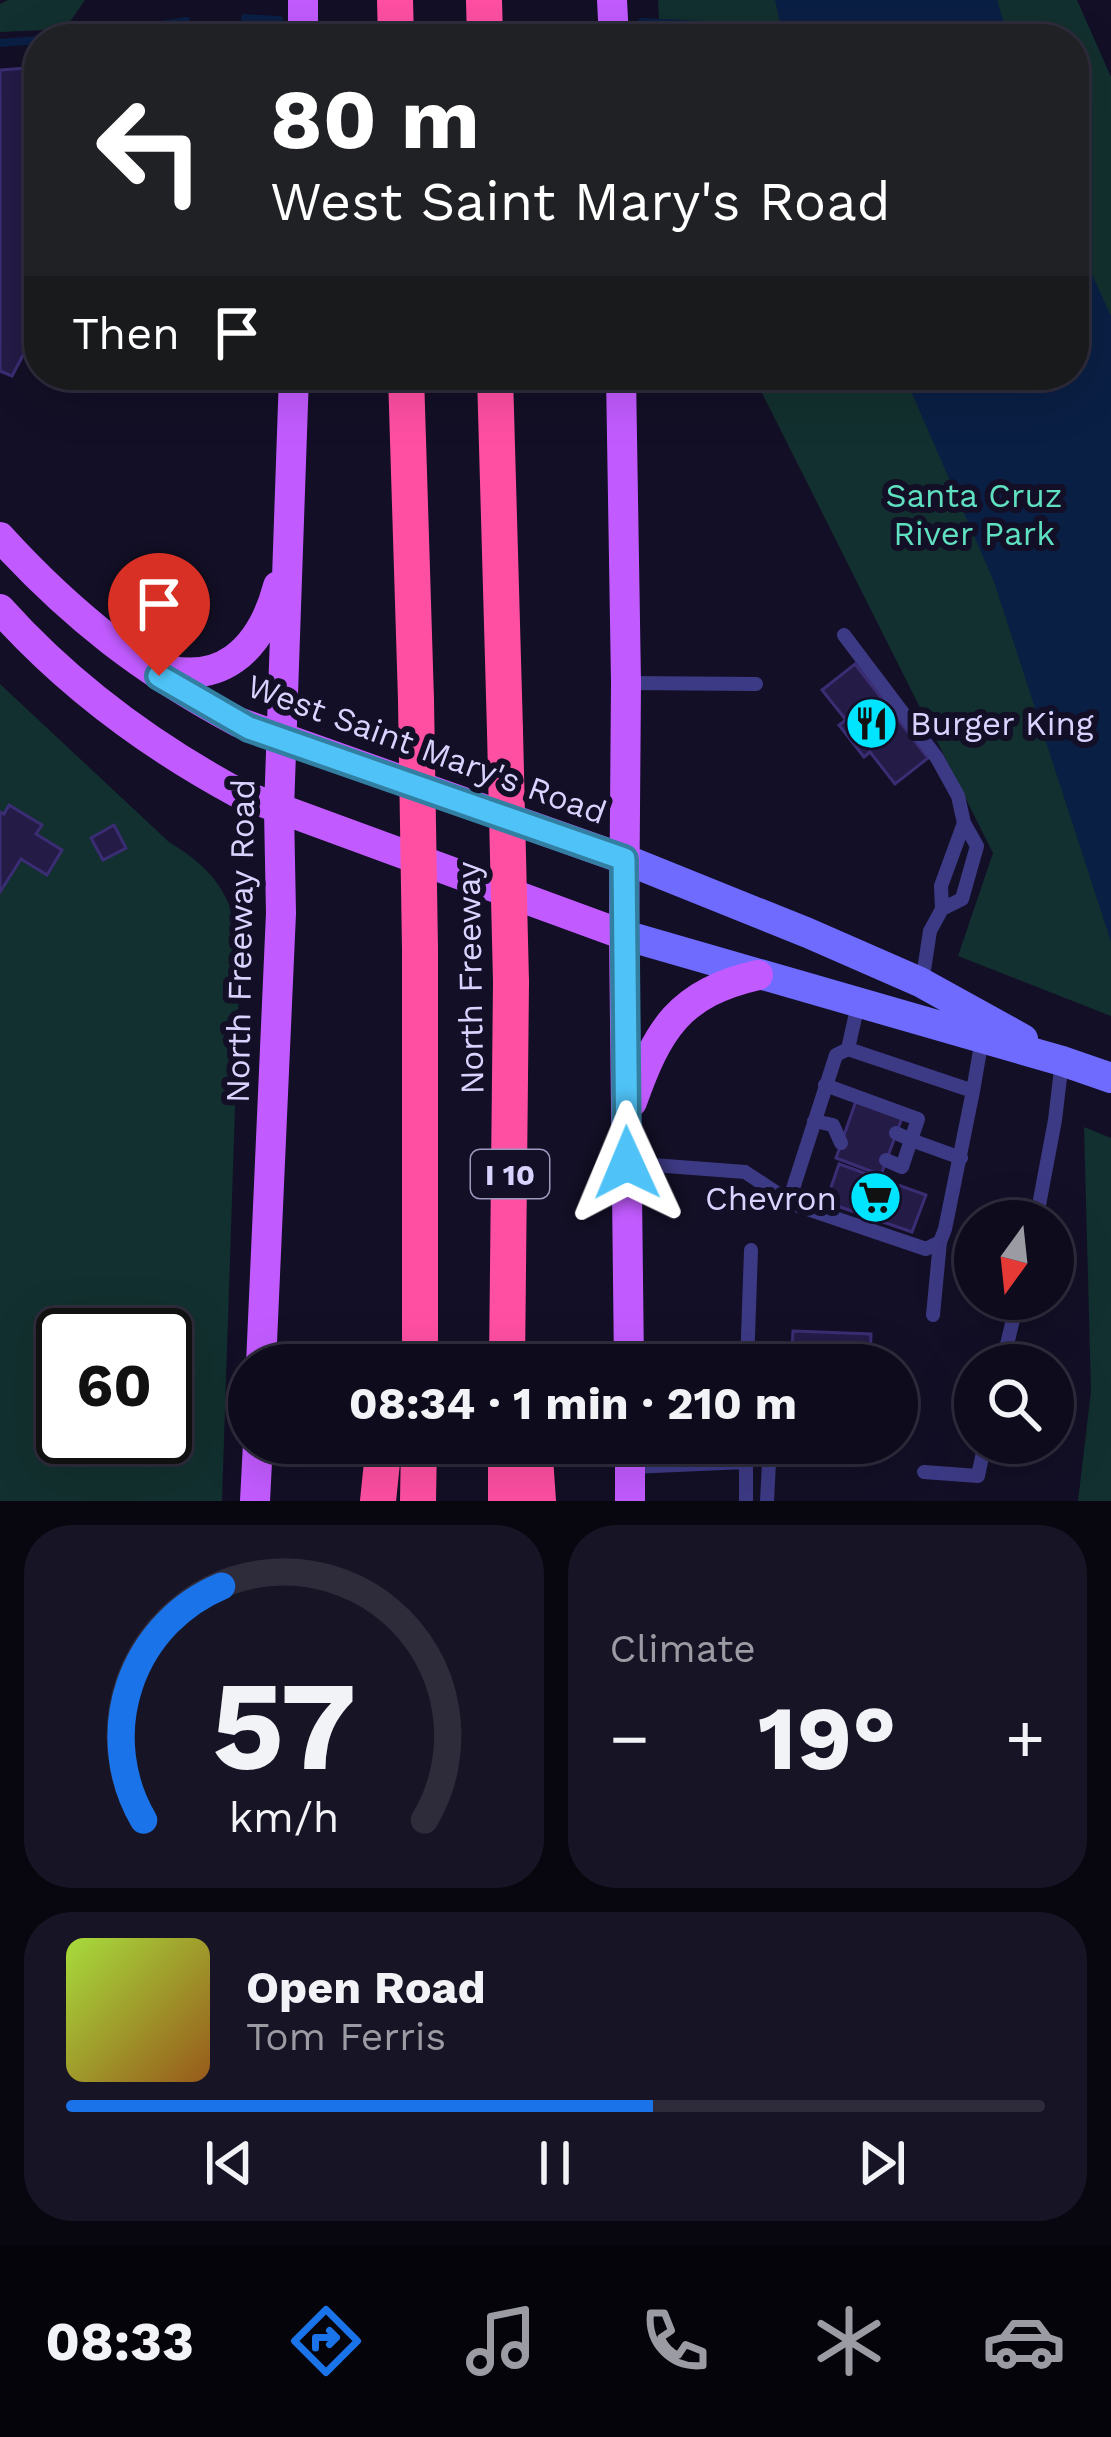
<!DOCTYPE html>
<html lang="en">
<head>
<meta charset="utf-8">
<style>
  :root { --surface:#0e0b1c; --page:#171425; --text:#f1f3f6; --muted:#9b9ba3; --line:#2e2b3b; --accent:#1a73e8 }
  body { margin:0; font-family:"Work Sans",sans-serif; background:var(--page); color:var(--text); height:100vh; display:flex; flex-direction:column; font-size:45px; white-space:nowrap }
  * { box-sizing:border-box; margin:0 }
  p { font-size:39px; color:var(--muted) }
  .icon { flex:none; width:66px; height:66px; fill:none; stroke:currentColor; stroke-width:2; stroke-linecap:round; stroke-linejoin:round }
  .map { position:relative; height:1501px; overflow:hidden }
  .sheet { display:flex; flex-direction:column; gap:24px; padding:24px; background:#08060f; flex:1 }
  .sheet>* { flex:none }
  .guide { position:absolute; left:24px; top:24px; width:1065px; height:366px; border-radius:48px; box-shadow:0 12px 48px #0002,0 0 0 3px var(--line); background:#202124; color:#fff; overflow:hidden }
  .needle { width:78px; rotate:195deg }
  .buttons { position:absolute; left:954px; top:1200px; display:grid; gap:24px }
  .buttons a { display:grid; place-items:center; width:120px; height:120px; border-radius:50%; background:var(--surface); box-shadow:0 12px 48px #0002,0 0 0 3px var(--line); font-size:60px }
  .speed { position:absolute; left:36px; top:1308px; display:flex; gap:24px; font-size:60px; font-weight:700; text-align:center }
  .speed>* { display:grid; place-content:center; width:156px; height:156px; border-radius:50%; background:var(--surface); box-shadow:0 12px 48px #0002,0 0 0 3px var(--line); line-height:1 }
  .speed .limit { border:6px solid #111; border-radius:18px; background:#fff; color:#111 }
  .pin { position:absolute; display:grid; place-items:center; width:102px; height:102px; color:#fff; margin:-123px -51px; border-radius:50% 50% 50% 0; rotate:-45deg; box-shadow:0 0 12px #0007 }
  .pin .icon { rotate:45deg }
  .me { position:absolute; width:132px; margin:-66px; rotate:359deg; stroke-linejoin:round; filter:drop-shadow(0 0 9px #0008) }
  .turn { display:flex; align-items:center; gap:42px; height:252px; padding:0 48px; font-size:54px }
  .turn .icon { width:156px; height:156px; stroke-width:2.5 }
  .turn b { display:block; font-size:84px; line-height:102px }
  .then { display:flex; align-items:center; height:114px; padding:0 48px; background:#0003; gap:24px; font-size:45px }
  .big { font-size:90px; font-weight:700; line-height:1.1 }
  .sheet .widget { flex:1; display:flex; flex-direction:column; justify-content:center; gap:18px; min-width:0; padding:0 42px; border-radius:48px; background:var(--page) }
  .sheet .dial { align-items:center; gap:0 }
  .dial svg { height:312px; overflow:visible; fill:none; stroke:var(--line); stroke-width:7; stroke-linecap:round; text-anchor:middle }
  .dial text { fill:var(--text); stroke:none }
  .song { display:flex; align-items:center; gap:36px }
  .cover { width:144px; height:144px; border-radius:18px; background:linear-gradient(135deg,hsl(80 70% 55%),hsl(30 70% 35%)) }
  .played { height:12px; border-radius:6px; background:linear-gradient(90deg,var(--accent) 60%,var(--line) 60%) }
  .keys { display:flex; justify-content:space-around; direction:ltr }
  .heat { display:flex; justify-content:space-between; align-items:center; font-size:66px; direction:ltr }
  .sheet .tiles { flex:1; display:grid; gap:24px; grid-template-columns:1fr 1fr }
  .widget:last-child { grid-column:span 2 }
  .trip { position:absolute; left:228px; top:1344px; width:690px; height:120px; border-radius:60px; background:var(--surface); box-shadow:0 12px 48px #0002,0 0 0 3px var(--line); font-weight:700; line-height:120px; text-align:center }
  .menu { display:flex; height:192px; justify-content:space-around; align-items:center; background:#06040b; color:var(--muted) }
  .menu .icon { width:84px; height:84px }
  .menu .current { color:var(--accent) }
  .menu b { font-size:54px; color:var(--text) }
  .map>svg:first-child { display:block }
</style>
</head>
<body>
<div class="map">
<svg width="1111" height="1501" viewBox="0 0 1111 1501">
  <rect width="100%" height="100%" fill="#130f26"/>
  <path fill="#12302f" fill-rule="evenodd" d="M8 0H85L65 29 0 32V4Z
    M658 0H1077L1111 77V1016L958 956 993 853 753 375H1074V39H660Z
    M0 684 169 842C217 871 236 900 240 956L222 1501H0ZM63 1335H165V1437H63Z
    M1084 1127 1111 1138V1501H1078L1091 1391Z"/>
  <path fill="#0a1f44" d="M775 0H997L1009 39H784Z
    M1074 235 1111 316V942L994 582 904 375H1074Z"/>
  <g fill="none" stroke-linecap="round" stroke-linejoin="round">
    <path stroke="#0a1f44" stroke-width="8" d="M245 18 279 20
      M642 22 782 29 807 39
      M48 39 115 33 186 21
      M0 43 39 40"/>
  </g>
  <path fill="#241b47" stroke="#3b2d73" stroke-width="3" d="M39 67V350L29 344 12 376 0 371V70Z
    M855 664 928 758 895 784 870 752 864 757 839 725 846 720 822 690Z
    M9 805 42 825 36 834 62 850 47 875 21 859 0 892V812L4 814Z
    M114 825 126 848 103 860 91 838Z
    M856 1101 902 1118 881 1175 836 1158Z
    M839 1164 926 1195 912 1232 826 1202Z
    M793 1331 871 1334 870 1365H791Z"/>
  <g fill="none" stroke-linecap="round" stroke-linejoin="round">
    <path stroke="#3d3a85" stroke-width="14" d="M844 635 937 758 958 796 964 823 977 846 962 899 942 909
      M626 683 756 684
      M922 983 930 931 942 909 941 886 964 823
      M848 1049 858 1004
      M825 1085 918 1119 911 1140 896 1133
      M973 1091 982 1039
      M814 1121 833 1125 841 1143
      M886 1160 902 1167 911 1140 961 1158
      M627 1163 745 1172 789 1201 796 1205 926 1249 940 1242 945 1229 973 1091 848 1049 836 1055 789 1201
      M1036 1221 1055 1120 1062 1061
      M933 1315 940 1242
      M747 1365 751 1250
      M1002 1365 1018 1299
      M631 1467 746 1462
      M924 1472 978 1476 985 1443
      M746 1501V1443
      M767 1501 769 1463"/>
    <path stroke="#6f6bff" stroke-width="30" d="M624 859 808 933 920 982 1023 1039
      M624 935 1062 1061 1111 1078"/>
    <path stroke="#c25bff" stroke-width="30" d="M303 0V39
      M612 0 614 39
      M621 375 626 683 624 935 629 1365
      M0 537C73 617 143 671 238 722L624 859
      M0 609C69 686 149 745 240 794L624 935
      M151 665C220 690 261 650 278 586
      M632 1102C658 1029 679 993 758 975
      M261 1365 281 913 279 810 294 375
      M630 1443V1501
      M255 1501 258 1443"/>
    <path stroke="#ff4fa3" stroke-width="36" d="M395 0 396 39
      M484 0 485 39
      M406 375 416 700
      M495 375 505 731
      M420 1365V949
      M507 1365 511 982
      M534 1443 538 1501
      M378 1501 384 1443
      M418 1501 419 1443
      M506 1501V1443"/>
    <path stroke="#ff4fa3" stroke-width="36" d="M416 700 420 949
      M505 731 511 982"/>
  </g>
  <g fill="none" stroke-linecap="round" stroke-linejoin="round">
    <defs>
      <path id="route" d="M159 676 249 728 624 859 627 1163"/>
    </defs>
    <use href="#route" stroke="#337fa1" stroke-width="30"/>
    <use href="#route" stroke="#4fc3f7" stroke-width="21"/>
  </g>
  <defs>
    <symbol id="restaurant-disc" viewBox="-11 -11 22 22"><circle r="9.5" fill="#00e5ff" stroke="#130f26"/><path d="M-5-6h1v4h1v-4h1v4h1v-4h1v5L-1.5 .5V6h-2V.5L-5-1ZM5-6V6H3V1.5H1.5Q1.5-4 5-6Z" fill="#111"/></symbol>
    <symbol id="supermarket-disc" viewBox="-11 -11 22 22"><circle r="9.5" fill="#00e5ff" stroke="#130f26"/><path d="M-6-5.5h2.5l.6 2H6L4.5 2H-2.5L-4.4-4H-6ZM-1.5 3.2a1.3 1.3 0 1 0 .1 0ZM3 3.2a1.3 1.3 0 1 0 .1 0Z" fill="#111"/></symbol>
  </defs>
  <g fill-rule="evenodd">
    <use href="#restaurant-disc" x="842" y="694" width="59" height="59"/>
    <use href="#supermarket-disc" x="846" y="1168" width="59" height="59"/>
  </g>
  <g text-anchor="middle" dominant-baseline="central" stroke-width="12" stroke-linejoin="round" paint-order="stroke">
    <rect fill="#130f26" stroke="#9e99be" stroke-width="3" x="471" y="1150" width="78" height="48" rx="9"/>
    <g font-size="30" font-weight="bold" fill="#d9d4ff">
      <text x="510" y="1174">I 10</text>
    </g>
    <g font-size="33" fill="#5fe0c0" stroke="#130f26">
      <text x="974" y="495">Santa Cruz<tspan x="974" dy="38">River Park</tspan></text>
    </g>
    <g font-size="33" fill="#d9d4ff" stroke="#130f26" text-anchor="start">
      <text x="910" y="723">Burger King</text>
      <text x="837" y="1198" text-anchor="end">Chevron</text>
    </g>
    <g font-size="33" fill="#d9d4ff" stroke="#130f26">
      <text transform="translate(427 749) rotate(20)">West Saint Mary's Road</text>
      <text transform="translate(240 941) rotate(-89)">North Freeway Road</text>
      <text transform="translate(470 978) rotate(-91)">North Freeway</text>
    </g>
  </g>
</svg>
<div class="buttons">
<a><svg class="needle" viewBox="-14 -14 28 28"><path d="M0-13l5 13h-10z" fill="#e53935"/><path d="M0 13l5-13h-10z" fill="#9b9ba3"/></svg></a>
<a><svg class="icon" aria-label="search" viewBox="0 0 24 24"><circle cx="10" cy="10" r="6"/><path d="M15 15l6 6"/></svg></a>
</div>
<div class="speed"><div class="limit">60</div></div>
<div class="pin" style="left:159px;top:676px;background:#d93025"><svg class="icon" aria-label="arrive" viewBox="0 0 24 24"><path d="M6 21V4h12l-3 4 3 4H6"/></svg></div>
<svg class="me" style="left:627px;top:1163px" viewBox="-20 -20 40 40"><path d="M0-17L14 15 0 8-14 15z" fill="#4fc3f7" stroke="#fff" stroke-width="4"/></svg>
<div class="trip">08:34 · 1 min · 210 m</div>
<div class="guide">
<div class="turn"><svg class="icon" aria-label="left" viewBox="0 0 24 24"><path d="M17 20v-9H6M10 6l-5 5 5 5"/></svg><div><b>80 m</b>West Saint Mary's Road</div></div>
<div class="then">Then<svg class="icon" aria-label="arrive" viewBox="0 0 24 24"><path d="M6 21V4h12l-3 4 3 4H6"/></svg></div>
</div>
</div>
<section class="sheet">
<div class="tiles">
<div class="widget dial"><svg viewBox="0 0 100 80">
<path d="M14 69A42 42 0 1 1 86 69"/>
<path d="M14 69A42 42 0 0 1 34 9" stroke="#1a73e8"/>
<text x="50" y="56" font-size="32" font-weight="700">57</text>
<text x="50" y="72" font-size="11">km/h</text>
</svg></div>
<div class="widget"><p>Climate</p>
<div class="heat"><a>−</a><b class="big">19°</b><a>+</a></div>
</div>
<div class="widget">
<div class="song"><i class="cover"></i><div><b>Open Road</b><p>Tom Ferris</p></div></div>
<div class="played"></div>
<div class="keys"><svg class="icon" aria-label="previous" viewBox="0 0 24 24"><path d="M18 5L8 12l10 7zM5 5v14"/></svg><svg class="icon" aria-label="pause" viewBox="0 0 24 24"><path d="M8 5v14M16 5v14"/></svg><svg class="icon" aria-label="next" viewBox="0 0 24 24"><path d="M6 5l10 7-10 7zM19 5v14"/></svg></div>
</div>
</div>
</section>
<nav class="menu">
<b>08:33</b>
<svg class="icon current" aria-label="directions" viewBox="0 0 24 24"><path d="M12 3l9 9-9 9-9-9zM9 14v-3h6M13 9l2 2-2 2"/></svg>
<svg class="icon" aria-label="music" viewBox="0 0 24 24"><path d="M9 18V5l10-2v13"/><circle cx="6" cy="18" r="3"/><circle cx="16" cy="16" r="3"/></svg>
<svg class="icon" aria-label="phone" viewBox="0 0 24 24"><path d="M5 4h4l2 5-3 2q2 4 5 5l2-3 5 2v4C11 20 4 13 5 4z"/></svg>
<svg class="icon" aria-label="climate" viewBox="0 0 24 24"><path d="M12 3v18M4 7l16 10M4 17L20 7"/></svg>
<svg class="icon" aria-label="car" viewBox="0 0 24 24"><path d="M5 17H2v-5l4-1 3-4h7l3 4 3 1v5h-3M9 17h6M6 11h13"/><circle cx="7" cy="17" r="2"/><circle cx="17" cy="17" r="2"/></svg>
</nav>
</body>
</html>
